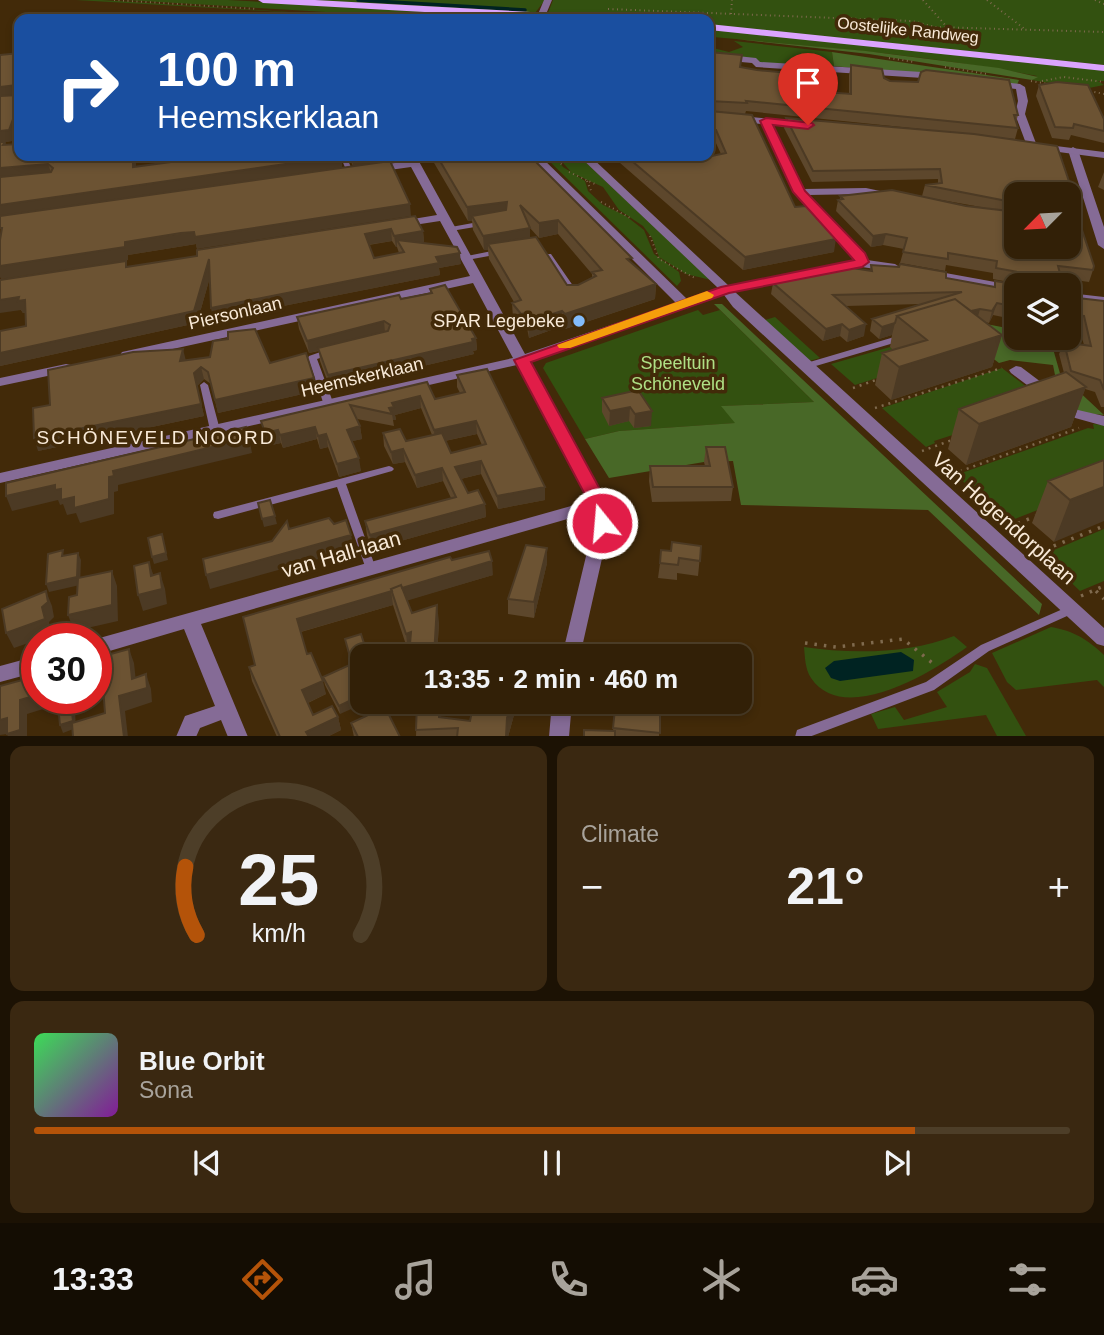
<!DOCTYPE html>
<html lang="en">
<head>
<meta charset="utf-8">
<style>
  :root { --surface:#322007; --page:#3a2811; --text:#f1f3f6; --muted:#a8a39b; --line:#4d3e28; --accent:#b45309 }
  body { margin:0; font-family:Arial,sans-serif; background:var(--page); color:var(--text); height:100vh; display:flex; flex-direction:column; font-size:26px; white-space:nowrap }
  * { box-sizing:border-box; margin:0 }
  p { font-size:23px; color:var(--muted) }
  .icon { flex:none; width:38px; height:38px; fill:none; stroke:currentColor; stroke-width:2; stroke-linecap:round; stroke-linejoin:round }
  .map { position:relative; height:736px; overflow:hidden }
  .panel { display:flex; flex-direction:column; gap:10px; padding:10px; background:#1c1204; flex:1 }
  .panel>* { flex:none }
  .banner { position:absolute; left:14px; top:14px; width:700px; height:147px; border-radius:14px; box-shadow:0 4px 10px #0003,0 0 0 2px var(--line); background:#1a4fa0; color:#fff; overflow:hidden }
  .needle { width:46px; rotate:246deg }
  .controls { position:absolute; left:1004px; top:182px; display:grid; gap:14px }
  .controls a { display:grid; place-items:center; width:77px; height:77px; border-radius:14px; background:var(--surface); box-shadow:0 4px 10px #0003,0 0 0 2px var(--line); font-size:35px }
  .speed { position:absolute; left:21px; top:623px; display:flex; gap:14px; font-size:35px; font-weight:700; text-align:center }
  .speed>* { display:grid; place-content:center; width:91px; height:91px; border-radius:50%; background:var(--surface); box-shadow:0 4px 10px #0003,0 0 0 2px var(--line); line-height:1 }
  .speed .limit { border:10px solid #d22; background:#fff; color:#111 }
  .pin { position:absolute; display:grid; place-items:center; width:60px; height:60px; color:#fff; margin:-72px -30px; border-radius:50% 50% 50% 0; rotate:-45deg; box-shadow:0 0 7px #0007 }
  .pin .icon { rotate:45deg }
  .me { position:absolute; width:77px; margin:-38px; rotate:343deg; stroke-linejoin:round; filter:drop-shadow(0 0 5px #0008) }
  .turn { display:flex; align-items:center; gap:24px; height:147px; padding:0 28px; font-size:32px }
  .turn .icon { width:91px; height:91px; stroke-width:2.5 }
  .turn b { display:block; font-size:49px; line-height:60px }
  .big { font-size:52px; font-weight:800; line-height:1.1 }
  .panel .card { flex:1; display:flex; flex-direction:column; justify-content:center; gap:10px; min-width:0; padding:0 24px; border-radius:14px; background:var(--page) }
  .panel .dial { align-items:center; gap:0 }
  .dial svg { height:182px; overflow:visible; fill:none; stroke:var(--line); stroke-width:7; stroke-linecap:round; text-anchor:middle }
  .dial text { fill:var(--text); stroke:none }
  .song { display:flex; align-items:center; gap:21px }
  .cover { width:84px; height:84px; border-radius:10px; background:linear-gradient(135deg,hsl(130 70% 55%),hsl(290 70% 35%)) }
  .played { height:7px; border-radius:4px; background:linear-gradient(90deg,var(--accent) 85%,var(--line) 85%) }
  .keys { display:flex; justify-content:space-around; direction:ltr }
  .heat { display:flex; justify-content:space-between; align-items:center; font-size:38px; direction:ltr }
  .panel .tiles { flex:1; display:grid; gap:10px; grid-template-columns:1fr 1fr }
  .card:last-child { grid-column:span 2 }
  .trip { position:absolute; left:350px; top:644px; width:402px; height:70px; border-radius:14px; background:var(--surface); box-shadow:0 4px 10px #0003,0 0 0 2px var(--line); font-weight:800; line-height:70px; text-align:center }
  .dock { display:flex; height:112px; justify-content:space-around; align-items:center; background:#140d03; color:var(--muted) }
  .dock .icon { width:49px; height:49px }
  .dock .selected { color:var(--accent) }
  .dock b { font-size:32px; color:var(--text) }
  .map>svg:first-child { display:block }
</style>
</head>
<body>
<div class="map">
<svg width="1104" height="737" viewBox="0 0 1104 737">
  <rect width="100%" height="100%" fill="#422a09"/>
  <path fill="#335110" d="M76 0H102L397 19H303L301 13Z
    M126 0H228L533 17 444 19Z
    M302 0H545L535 13Z
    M553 0H1104V65L709 25V19H634L548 13Z
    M709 29 1104 70V81H1098L1104 85 1084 89 1032 80 1037 76C930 55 821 47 713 37L709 36Z
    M734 41 832 52 834 66 762 63 709 55V47L729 52 743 47Z
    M544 156H555L563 167 585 181 588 191 603 205 626 216 644 230 654 254 679 272 681 281 677 286Z
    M557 156H579L711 280 686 274 659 257 652 238 643 226 619 210 603 187 572 173Z
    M698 310 703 315 720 310 814 402 722 406 736 423 619 431 585 439 543 368 546 363Z
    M775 317 820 358 809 361 765 320Z
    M890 347 900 355 972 348 855 385 831 364Z
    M1002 368 1049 404 934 441 935 443 926 447 882 408Z
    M1093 424 1104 425V484L1007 522 956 475 1088 428 1094 429Z
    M1104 529V581L1080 591 1042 555Z
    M1051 627C1074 631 1087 639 1104 655V687L1097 680 1016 690 1007 682 992 653Z
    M954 636 967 647C934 671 844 727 811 678 805 669 805 657 804 647 851 654 909 654 954 636Z
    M975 664 987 668 1026 736H997L986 715 878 729 871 714 895 707 904 720 947 707 937 692 970 672Z"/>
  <path fill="#486827" d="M736 39 866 51 999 68 1038 77 1032 80 869 54Z
    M832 52 1019 80 1017 85 834 66Z
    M714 304H722L1042 604 1039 615 928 510 741 505 733 461 704 462 609 478 585 439 619 431 735 423 721 406 814 402Z
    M976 322 1017 330V338H1050L1063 384 1073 386 1104 415 1076 412 1057 385 1053 365 1010 360 999 363 954 329Z"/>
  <path fill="#002322" d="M901 652 914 660 913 671 840 681 831 678 825 668 834 661Z"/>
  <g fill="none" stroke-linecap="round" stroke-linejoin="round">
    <path stroke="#002322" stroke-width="3.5" d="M358 0 525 10"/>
    <path stroke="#7f6a4e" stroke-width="2" stroke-dasharray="1 3.5" stroke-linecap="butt" d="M114 0 257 9
      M923 0 947 27
      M987 0 1026 30
      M1095 0 1104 4
      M608 9 912 21 935 27 1104 32
      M731 14 732 0
      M320 19 330 16
      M889 58 914 62
      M945 67 987 74
      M1031 81 1049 84
      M1042 81 1064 77 1104 82
      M1090 91 1104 94
      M556 156 562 165
      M569 172 595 184
      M587 181 592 193
      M601 202 632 219
      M650 236 659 259 695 278"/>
    <path stroke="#7f6a4e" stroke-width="2.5" stroke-dasharray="2 5" stroke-linecap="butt" d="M853 388 876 380
      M875 408 1002 368
      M922 451 952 440
      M947 476 1079 428"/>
    <path stroke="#7f6a4e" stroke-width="3.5" stroke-dasharray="2.5 7" stroke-linecap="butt" d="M1009 527 1036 516
      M1036 553 1104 526
      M1096 591 1104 599
      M1081 596 1104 586
      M805 643 836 647 903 639 936 666"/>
    <path fill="#856b96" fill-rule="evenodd" d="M344 156 347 158 353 172 352 173 350 174 347 172 341 158Z
      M484 221H487V225L451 231 447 229 451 227Z
      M497 250 501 252 500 254 467 260 463 258 467 256Z
      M545 254H551L578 293 577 295H571L544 256Z
      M901 335 904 336 905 338 904 340 809 368H803L802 366 803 364Z
      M329 349 333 352 332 354 317 359 334 405 329 408 324 405 308 358 309 356Z
      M204 382 208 385 220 430 215 433 210 430 200 385Z
      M389 466 392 467 394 469 392 471 346 484 376 569 375 572 371 573 367 572 366 569 337 487 218 519 214 518 213 515 214 512 218 511Z
      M1072 605 1076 606 1078 609 1076 612 989 651 934 690 809 737H795L797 730 926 682 981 645Z"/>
    <path fill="#856b96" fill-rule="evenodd" d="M544 0H552L544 19H536Z
      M709 53 756 58 760 62 938 73 942 76 938 79 756 67 752 63 709 59Z
      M992 81 1020 84 1025 87 1028 101 1025 114 1037 146 1036 148 1027 146 1015 114 1018 101 1016 89 989 86V82Z
      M763 119 771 121 803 189 866 188 899 195V199L895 200 866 194 808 195 864 253 867 260 895 264 901 268 895 272 862 267 735 292 1104 628V646L1097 644 733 307 724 295 529 362 607 504 610 523 580 656H562L594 523 592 512 201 624 248 737H228L221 720 200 728 196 737H176L185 716 215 706 184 629 96 655V639L589 501 517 365 0 483V473L513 358 473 283 127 359 120 355 122 352 470 276 440 221 401 227 395 224 401 221 437 215 411 167 375 172 370 169 375 166 408 161 406 156H416L525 354 676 303 529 156H540L687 299 718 288 579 156H590L729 286 855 261 794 192 761 121Z
      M1073 147 1078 150 1104 227V249L1098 245 1068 150Z
      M929 270 1017 286V294L925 277 923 274Z
      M1069 293 1104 297V305L1069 301Z
      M66 364 71 365 73 368 71 371 0 386V378Z
      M1016 366 1021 367 1078 410 1104 416V426L1068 416 1011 373 1009 370Z
      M37 656V672L0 682V666Z
      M552 702H572L569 737H549Z"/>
    <path fill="#856b96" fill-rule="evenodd" d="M709 113 803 122 808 125 803 128 709 119Z
      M1040 144 1104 152V158L1036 149 1035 147Z"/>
    <path fill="#dba4fe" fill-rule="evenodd" d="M258 0H315L602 16 607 19H553L263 3Z
      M709 24 1104 65V71L709 30Z"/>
  </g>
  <path fill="#5d472c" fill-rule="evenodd" d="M709 52 741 67 757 70 789 73 791 61 826 92 849 94V75L851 65 890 81 1018 115 1016 122 1018 128 1015 139 976 135 1076 202 1072 216 1093 270 1089 282 1061 278 1017 285V320L993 315 989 323 984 322 1002 335 992 367 891 400 875 385 882 353 893 350 890 347 892 335 879 339 870 331 872 319 921 304 846 306 864 336 847 342 840 336 823 341 771 294 773 283 870 271 871 265 994 287 995 281 1019 284 993 279V273L946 265 945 271 900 263 904 249 883 245 871 247 836 211 838 200H840V196H922L925 185 938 184V179L812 182 784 128 786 118 970 134 746 111 745 114 795 207 834 252 743 270 612 156H675L683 162 721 154 715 141 709 140ZM1017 194 1069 247H1017ZM924 197 981 207 966 206Z
    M0 55 12 141 5 142 6 145 62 161 136 167 341 156 342 168 353 166 348 156H385L197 249 196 244 184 246 128 255V260L1 279Z
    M1039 85 1104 119V143L1071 135 1069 140 1052 138 1036 96Z
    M430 156H530L632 263 656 284 655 299 565 329 562 326 529 338 527 328 521 330 513 318 512 303 514 302 489 259 488 250H484L473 230 472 221H468ZM530 228 539 238 558 234 592 274V278L578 285H567L530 238Z
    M1104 172V190L1098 187Z
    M415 216 423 231 424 242 421 243 461 264 439 268 440 275 213 320 210 277 197 323 0 366V331L26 326 25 313H23L21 310 127 267 197 256ZM392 241 396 247H397L399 253 374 258 369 245Z
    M430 289 476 338 477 350 473 351 474 354 330 388 320 361 319 351 309 353 299 329 297 317 430 293Z
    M1069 297 1104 301V407H1101L1095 392 1085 389 1071 427 966 465 948 449 959 409 1064 373 1059 354 1064 342 1084 345 1079 328 1069 327Z
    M186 360 270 363 314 378 316 391 218 413 211 384 204 379 197 386 204 416 38 451 50 405Z
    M457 375 545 500 498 509 481 474 461 479 468 493 485 504 486 517 372 549 367 535 365 521 451 498 443 481 417 488 405 462 393 464 384 446 383 433 406 441 432 435 421 408 395 415 396 420H393L394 426 357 419 360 426 362 439 352 441 361 471 339 477 328 447 320 449 317 439 283 448 281 443 267 446 261 421 427 382 435 399 460 393 457 387ZM477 434 482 445 451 453 445 441Z
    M638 390 651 426 634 428 629 421 609 426 602 412V398Z
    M706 447 733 487 731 501 652 502 649 481 650 466H705L704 462Z
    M1104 460 1054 542 1032 523 1048 481Z
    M701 546 698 576 677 573V580L658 578 660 563 671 551Z
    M452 560 493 575 407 600 412 613 439 622 437 656H409L410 651H408L393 605 301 632 307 654 326 694 308 703 313 715 338 717 341 730 327 737H277L252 681 249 667 255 665 243 617Z
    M547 563 534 618 508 614V599Z
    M361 634 340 714 325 685 323 677 351 665 345 639Z
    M409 702H441V717L470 721 514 715 508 737H416L417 703 409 704Z
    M615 709 660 713 659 737H584L613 731Z
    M351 723 400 737H354Z"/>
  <path fill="#4c3a24" d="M16 85 19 95 0 98V87Z
    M19 103V122L12 141 5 142 8 153 3 145 0 143V131Z
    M54 156H61L62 160 58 173 54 162Z
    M133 156H136V179L133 167Z
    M341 156 342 168 0 217V205Z
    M352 156H385L386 162 353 166Z
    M48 164 52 175 0 180V168Z
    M507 202 508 216H472V221H468L467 207Z
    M410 204 411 216 197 249 196 244 128 255V260L1 279 0 277V266L125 242 194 232Z
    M1075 206 1071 217 1069 218 1071 207Z
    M558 220V234L539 238V223Z
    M530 228V242L488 244V250H484L483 236Z
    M391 229 392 241 366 245 365 234Z
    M423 231 424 242 400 246 397 240V247H396L394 236Z
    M886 234 883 245 871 247 873 236Z
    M836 239 834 252 743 270 745 257Z
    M460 253 461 264 439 268 440 275 213 320 211 308 436 257Z
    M209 259 212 270 197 323 0 366V353Z
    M656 284 655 299 565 329V314Z
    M19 297 25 300 29 312 23 313 21 310 0 313V300Z
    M997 303 993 315 989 323 992 311Z
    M980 309 977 320 955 316Z
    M562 311V326L529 338 528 322Z
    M527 313V328L521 330V314Z
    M384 321 385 333 309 353 307 341Z
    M895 323 892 335 879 339 882 327Z
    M842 324 840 336 823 341 826 329Z
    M866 324 864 336 847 342 849 330Z
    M1002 335 992 367 891 400 899 367Z
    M476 338 477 350 473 351 474 354 330 388 328 375Z
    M183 349 186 361H180Z
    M201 367 204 379 197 386 204 416 38 451 34 438 194 373Z
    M314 378 316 391 218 413 215 400Z
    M1086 387 1071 427 966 465 979 424Z
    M420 396 421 408 395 415 396 420H393L392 414 389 408 392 403Z
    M630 407 629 421 609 426 610 411Z
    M652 411 651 426 634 428 635 414Z
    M476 421 477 434 435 443 434 430Z
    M360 426 362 439 349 442 347 430Z
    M315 427 317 439 283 448 280 435Z
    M278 430 281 443 267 446 265 433Z
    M326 434 328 447 320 449 318 436Z
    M249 438 252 453 118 485V491L114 492V514L80 523 76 513 67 515 63 504 60 505 58 500 12 511 6 496 55 485 74 497 109 477 113 471Z
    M403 449 405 462 393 464 391 452Z
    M359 458 361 471 339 477 337 464Z
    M481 461V474L456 480 455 467Z
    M442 468 443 481 417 488 415 475Z
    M545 487V500L498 509 497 496Z
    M1104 487V521L1054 542 1070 500Z
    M485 504 486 517 372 549 370 535Z
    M275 516 277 524 264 527 262 519Z
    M162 534 168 560 154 564 152 557Z
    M351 535 354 549 210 589 206 575Z
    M547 548V563L534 618V602Z
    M78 553 81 560 80 585 49 592 46 584Z
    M492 561 493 575 396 604 392 591Z
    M149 562 154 577 160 573 165 589 167 604 143 611 138 595 151 576Z
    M112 571 117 586 118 621 74 631 68 615Z
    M46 591 52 606 54 617 49 622 52 635 40 639H37V640L14 648 6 633Z
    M391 591 393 605 300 632 297 619Z
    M437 605 439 622 437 656H434Z
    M411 632 413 650 408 651 406 634Z
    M129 649 134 663 137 691 146 674 151 689 152 702 125 711 128 737H124L119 696 132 679Z
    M102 675 107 690 96 693V677Z
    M323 681 326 694 305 704 302 690Z
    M37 695V698H65L66 702 27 714V737H8L7 734 0 735V720L20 700Z
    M362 695V702H367L340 714 339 706Z
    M439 702H441V729L439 717Z
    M512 702H514V715L508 737H506L507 718Z
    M71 704 75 712 76 728 63 733 60 725Z
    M338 717 341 730 327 737H308L306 732Z"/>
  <path fill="#6c5333" stroke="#4c3a24" stroke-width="2" d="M709 52 742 55 740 67 757 70 790 73 791 61 827 64 826 92 851 94V65L882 69 884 78 890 81 918 82 921 72 926 70 1009 80 1018 115H1014L1018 128 746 101 747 103 709 101Z
    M19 53V103L9 130 0 131V96L18 95 16 85 0 87V55Z
    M1057 82 1088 85 1104 119V131L1074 124 1073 128 1055 127 1039 85Z
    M709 104 710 111 752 115 795 207 806 206 836 239 745 257 626 156H675L683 162 726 153 716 130 709 129Z
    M786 118 974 134 1057 146 1076 202H1073L1075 206 1071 207 1070 215 1078 218 1094 266 1093 270 1058 266 1063 285H1017V307L997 303 992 311 980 309 971 311 955 299 897 316 895 323 882 327 872 319 962 292 833 295 866 324 849 330 842 324 826 329 773 283 846 267 872 271 871 265 899 267 900 264 946 272V278L995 287V281L1020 285 1023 282V273L996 268 997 261 948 253V259L903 252 907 238 886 234 873 236 838 200 843 199 840 196 892 190 966 206 1017 212V247H1069V194H1017V203L925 185 942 183 940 169 813 171Z
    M0 142H5L3 145 19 144V156H56L54 162 103 156H133V167L216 156H341L0 205V177L51 172 53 168 48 164 0 168Z
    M437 156H530L632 258 627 259 656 284 565 314 562 311 528 322 527 313 521 314 512 303 521 300 488 244 536 237 567 285H578L596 276 592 272 602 270 558 220 539 223 520 205 530 228 483 236 472 216 506 210 507 202 467 207Z
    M390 161 410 204 195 237 194 232 181 233 125 242V247L0 266V240L2 228H0V216Z
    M415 216 423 231 394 236 391 229 365 234 374 258 404 252 397 240 457 247 460 253 436 257 439 263 211 308 209 259 194 311 0 353V331L26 326 25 300 18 301 19 297 0 300V280L126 261V267L197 256V250Z
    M445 285 476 338 472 339 473 342 328 375 318 348 388 331 390 325 384 321 307 341 297 317 399 295 401 299 432 293 430 289Z
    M1069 297 1104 301V390L1100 380 1071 371 1064 342 1091 346 1084 316 1069 315Z
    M955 299 1002 335 899 367 882 353 927 340 897 316Z
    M255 329 270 363 306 353 314 378 215 400 208 372 201 367 194 373 201 404 34 438 33 408 50 405 48 370 133 352 183 349 180 361 210 357 213 341 228 339V332Z
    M487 369 545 487 497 496 481 461 455 467 468 493 478 490 485 504 370 535 365 521 456 497 442 468 415 475 403 449 391 452 383 433 400 429 406 441 442 433 451 453 486 444 476 421 434 430 420 396 392 403 394 407 389 408 392 414 350 405 360 426 347 430 359 458 337 464 326 434 318 436 315 427 280 435 278 430 265 433 261 421 427 382 435 399 465 392 457 375Z
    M1066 372 1086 387 979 424 959 409Z
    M638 390 652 411 635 414 630 407 610 411 602 398Z
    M246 427 249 438 113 471 114 476 109 477V499L74 508V497L61 500V489L55 490V485L6 496V483Z
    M706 447H725L733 487H653L650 466H710Z
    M1104 460V487L1070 500 1048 481Z
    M270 500 275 516 262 519 258 503Z
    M329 518 334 524 346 520 351 535 206 575 203 559 272 541 287 521 289 529Z
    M162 534 166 553 152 557 148 538Z
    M672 542 701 546 700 561 679 558 678 565 660 563 661 550 671 551Z
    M526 545 547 548 534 602 508 599Z
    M63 550 62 556 78 553 77 577 46 584 48 554Z
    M489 551 492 561 402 588 401 585 391 589 392 591 297 619 307 654 311 653 323 681 302 690 313 715 332 706 338 717 306 732 309 737H280L249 667 255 665 243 617 450 557 452 560Z
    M149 562 151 576 160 573 162 589 138 595 134 566Z
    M112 571V605L68 615 69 597 77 595 78 578Z
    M401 585 412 613 437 605 434 656H409L411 632 406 634 391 589Z
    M46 591 48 602 42 607 45 619 6 633 2 609Z
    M361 634 368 656H362V695L339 706 323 677 352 664 345 639Z
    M129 649 132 679 146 674 147 688 119 696 124 737H73L72 723 105 713 102 675 96 677V658Z
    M485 652 521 654 520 656H484Z
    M37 676V695L20 700V730L7 734V718L0 720V686Z
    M417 702H439V717L470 721 474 702H512L507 718 506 737H457L458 728 416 730Z
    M71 704 73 721 60 725 58 705Z
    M385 707 400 737H358L351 723Z
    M615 709 660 713V733L613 728Z
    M584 730 615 731V737H584Z"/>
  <path fill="#e11d48" stroke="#92132f" stroke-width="2" d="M766 118 812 123 814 125 808 129 773 125 805 191 865 253 869 262 862 267 729 293 531 362 608 504 611 523 602 530 595 528 590 504 514 360 721 287 854 260 793 192 760 121Z"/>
  <path fill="#f59e0b" d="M707 291 714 295 712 298 570 348H559L557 345Z"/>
  <circle fill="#83bcfb" stroke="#422a09" stroke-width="2.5" cx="579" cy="321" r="7"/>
  <g text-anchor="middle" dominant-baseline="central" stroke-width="7" stroke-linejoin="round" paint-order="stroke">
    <g font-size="16" fill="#f9ead8" stroke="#422a09">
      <text transform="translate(908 30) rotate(6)">Oostelijke Randweg</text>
    </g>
    <g font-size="18" fill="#f9ead8" stroke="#422a09">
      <text transform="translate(235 313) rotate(-13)">Piersonlaan</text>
      <text transform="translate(362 377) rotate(-13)">Heemskerklaan</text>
    </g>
    <g font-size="18" fill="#f9ead8" stroke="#422a09" text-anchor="end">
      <text x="565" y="321">SPAR Legebeke</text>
    </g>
    <g font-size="18" fill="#afe085" stroke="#422a09">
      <text x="678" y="363">Speeltuin<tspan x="678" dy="21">Schöneveld</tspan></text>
    </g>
    <g font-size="19" letter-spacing="2" fill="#f9ead8" stroke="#422a09">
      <text x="156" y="437">SCHÖNEVELD NOORD</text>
    </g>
    <g font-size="21" fill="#f9ead8" stroke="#422a09">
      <text transform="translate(1004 518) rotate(42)">Van Hogendorplaan</text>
      <text transform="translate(341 554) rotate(-16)">van Hall-laan</text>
    </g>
  </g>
</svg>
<div class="controls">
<a><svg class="needle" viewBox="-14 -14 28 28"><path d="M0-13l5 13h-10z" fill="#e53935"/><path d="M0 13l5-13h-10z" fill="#a8a39b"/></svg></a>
<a><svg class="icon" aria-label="layers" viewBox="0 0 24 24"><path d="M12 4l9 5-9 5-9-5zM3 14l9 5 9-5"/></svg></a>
</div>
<div class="speed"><div class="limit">30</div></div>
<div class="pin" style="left:808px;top:125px;background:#d93025"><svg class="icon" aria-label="arrive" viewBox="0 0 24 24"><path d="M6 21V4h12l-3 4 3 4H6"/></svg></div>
<svg class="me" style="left:602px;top:523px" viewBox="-20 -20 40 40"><circle r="17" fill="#e11d48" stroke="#fff" stroke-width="3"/><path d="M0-11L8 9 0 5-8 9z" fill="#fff"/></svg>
<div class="trip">13:35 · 2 min · 460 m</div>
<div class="banner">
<div class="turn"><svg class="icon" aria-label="right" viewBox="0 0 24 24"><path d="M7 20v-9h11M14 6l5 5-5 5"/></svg><div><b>100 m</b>Heemskerklaan</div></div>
</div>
</div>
<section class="panel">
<div class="tiles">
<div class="card dial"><svg viewBox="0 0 100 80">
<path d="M14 69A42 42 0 1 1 86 69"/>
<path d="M14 69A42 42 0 0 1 9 39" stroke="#b45309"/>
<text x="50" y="56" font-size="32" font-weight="700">25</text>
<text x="50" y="72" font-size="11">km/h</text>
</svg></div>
<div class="card"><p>Climate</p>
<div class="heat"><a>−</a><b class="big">21°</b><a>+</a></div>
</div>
<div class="card">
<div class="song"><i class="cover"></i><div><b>Blue Orbit</b><p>Sona</p></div></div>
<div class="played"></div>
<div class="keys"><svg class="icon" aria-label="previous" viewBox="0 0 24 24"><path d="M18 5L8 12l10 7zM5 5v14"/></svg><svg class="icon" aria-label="pause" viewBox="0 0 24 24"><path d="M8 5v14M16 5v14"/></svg><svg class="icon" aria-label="next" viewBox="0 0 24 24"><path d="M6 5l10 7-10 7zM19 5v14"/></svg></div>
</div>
</div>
</section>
<nav class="dock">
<b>13:33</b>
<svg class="icon selected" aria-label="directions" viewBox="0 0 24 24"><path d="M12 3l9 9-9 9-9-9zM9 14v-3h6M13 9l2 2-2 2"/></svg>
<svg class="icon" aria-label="music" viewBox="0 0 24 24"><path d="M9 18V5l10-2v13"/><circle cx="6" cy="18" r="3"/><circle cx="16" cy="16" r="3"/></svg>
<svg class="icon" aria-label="phone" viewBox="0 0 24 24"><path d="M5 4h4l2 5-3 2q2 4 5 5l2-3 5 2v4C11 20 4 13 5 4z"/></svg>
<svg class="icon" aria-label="climate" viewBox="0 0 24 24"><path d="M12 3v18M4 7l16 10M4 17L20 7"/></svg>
<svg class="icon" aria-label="car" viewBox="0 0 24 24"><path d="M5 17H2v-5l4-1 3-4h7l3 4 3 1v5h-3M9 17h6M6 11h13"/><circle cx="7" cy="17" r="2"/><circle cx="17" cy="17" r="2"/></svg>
<svg class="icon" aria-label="filters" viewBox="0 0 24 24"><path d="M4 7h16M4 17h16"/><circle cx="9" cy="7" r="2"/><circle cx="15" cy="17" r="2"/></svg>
</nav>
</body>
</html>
